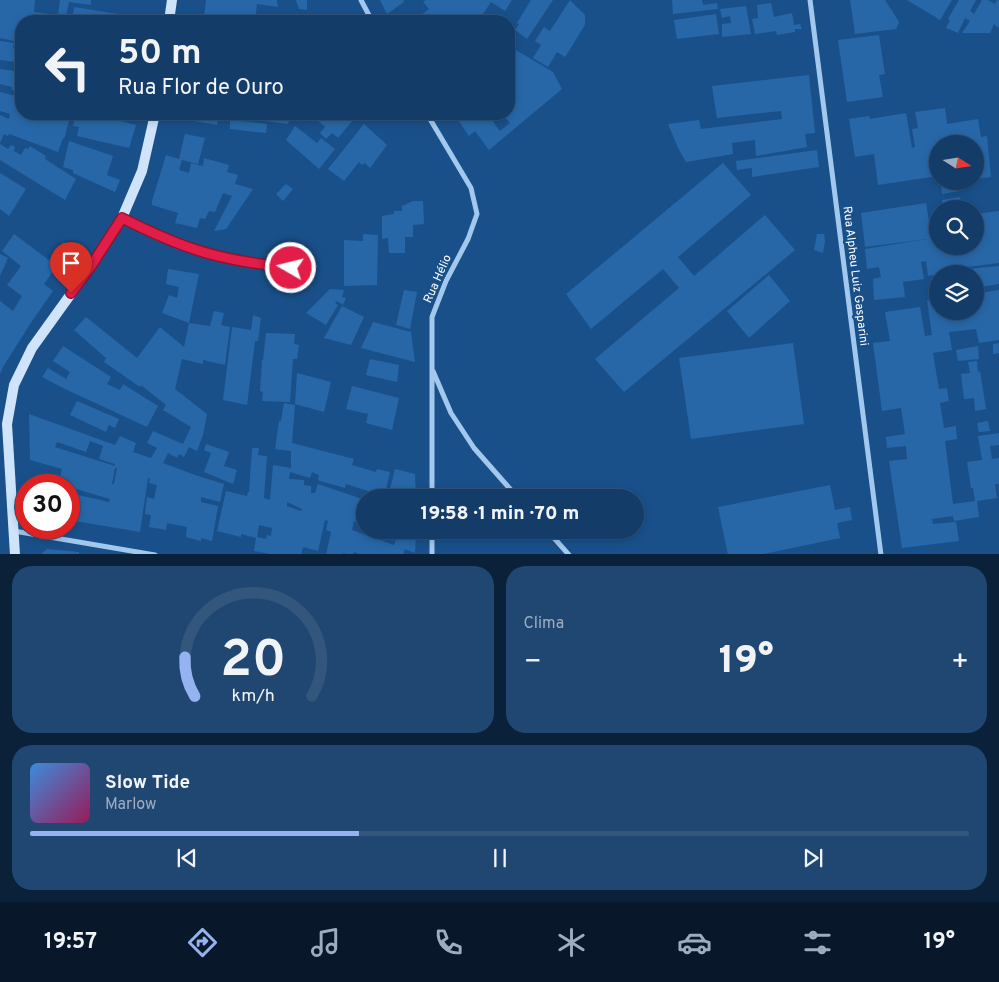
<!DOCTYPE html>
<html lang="pt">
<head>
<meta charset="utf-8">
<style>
  :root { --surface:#133c68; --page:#204771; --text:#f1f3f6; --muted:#9dadc0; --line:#32567c; --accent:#95b2f1 }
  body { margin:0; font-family:Overpass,sans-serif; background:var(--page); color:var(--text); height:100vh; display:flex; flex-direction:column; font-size:19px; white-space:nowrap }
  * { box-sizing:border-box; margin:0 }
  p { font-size:16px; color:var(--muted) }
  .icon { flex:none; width:28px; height:28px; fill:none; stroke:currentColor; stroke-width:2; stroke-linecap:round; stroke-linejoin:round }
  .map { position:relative; height:554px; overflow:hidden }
  .panel { display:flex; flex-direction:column; gap:12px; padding:12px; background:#0a2139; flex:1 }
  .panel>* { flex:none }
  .guide { position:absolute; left:15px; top:15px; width:500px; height:105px; border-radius:20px; box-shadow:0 2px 8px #0003,0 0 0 1px var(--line); background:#133c68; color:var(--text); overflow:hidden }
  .needle { width:32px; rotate:102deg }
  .controls { position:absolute; left:929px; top:135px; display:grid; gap:10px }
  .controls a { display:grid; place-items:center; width:55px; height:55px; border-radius:50%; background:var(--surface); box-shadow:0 2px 8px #0003,0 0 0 1px var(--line); font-size:25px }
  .speed { position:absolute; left:15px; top:474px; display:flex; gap:10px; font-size:25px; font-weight:700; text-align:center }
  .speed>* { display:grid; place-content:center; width:65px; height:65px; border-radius:50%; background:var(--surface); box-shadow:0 2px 8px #0003,0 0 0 1px var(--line); line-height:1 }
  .speed .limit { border:8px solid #d22; background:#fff; color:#111 }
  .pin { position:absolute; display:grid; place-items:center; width:42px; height:42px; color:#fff; margin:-51px -21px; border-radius:50% 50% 50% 0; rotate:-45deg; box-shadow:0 0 5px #0007 }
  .pin .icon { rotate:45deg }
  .me { position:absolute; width:55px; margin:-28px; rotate:278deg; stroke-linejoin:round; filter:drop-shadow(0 0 4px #0008) }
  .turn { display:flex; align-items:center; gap:18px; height:105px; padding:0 20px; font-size:22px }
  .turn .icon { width:65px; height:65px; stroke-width:2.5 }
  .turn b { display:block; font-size:35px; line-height:42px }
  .big { font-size:38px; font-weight:800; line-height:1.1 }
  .panel .card { flex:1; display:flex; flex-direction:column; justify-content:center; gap:8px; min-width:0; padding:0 18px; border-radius:20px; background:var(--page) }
  .panel .dial { align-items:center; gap:0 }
  .dial svg { height:130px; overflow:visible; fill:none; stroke:var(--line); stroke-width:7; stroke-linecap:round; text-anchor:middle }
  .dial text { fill:var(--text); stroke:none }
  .song { display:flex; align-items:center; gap:15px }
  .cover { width:60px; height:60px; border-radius:8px; background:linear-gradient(135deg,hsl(210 70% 55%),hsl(330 70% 35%)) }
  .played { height:5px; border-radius:2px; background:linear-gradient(90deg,var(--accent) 35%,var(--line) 35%) }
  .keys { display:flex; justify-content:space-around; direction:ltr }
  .heat { display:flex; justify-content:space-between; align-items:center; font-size:28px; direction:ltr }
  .panel .tiles { flex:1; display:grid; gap:12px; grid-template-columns:1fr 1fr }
  .card:last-child { grid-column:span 2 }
  .trip { position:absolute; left:356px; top:489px; width:288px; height:50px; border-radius:25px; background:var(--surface); box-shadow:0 2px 8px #0003,0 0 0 1px var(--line); font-weight:800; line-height:50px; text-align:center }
  .tab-bar { display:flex; height:80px; justify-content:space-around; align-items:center; background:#08182a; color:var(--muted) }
  .tab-bar .icon { width:35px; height:35px }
  .tab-bar .selected { color:var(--accent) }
  .tab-bar b { font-size:22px; color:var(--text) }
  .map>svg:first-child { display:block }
</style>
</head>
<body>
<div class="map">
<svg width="999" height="555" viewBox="0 0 999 555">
  <rect width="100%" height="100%" fill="#19508a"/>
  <path fill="#2767a8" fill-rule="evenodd" d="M0 0H35L34 12 58 15 60 0H91V5L69 2 65 21H21V40L15 38 14 41 0 38Z
    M206 0H277L278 7 257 4 255 21 248 20 247 21H230V19L204 16Z
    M296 0H307V10L299 9Z
    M380 0H403L404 2 387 14Z
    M426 0H512L505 11 491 2 483 14 473 21H413L429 9 423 2Z
    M531 0H553L527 39 515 30 519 24 517 23Z
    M570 0 585 15V25L565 57 557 52 548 67 533 58 541 45 535 41 544 27 550 31Z
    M672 0H702L703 5 717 3 718 9 673 14Z
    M850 0H885L899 22 896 29 855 34Z
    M907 0H952L940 20Z
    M959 0H976L970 11 974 14 982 0H988L995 4 997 0 999 1V28L994 24 990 33H962L970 21 965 18 958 33 946 28 950 20 948 19Z
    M771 3 774 17 792 13 794 25 800 24 802 29H795V32L777 35 776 31 755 34 752 19 758 18 757 5Z
    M746 6 751 34 722 37V24L731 23 730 16 722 18 720 9Z
    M74 7 137 17 136 21H72Z
    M716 14 719 34 677 39 674 20Z
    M879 35 885 74 879 75 883 97 847 102 838 40Z
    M0 41 14 43 13 48 21 49V57L18 56 16 62 0 60Z
    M509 46 553 72 562 89 489 150 475 131 469 136 454 114H498L491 119 500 131 510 123 502 114H509Z
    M15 68 21 69V91L12 90V87L0 84V69L14 71Z
    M809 75 815 133 805 134 807 147 756 156 755 140 732 143 733 154 686 162 678 148 668 124 699 120 701 129 782 119 781 111 717 118 712 86Z
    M0 92 21 97V114H71L64 139 63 138 58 152 9 134 8 136 4 134 0 143V115L9 119 10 114 0 111Z
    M945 108 947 124 978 119 981 137 987 136 991 177 975 179V144H938V176L878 185 874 154 855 157 849 119 869 116 870 119 906 113 912 148 915 147 912 129 918 128 915 112Z
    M76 114H93L136 125 129 148 77 136 79 127 73 126Z
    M190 114H219L217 125 189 120Z
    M227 114H290L288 124 226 116Z
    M315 114H333L334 115 335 114H348L354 119 338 138 332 133 326 139 320 133 325 127 313 116Z
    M230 120 267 124 266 133 230 129Z
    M364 124 387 145 370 168 365 163 362 165 359 162 344 181 328 169Z
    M295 126 317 143 321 138 335 149 319 169 286 140Z
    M185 134 205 138 198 164 182 160 179 170 189 173 191 163 203 166 204 158 229 165 227 172 238 175 235 184 253 189 226 229 214 231 232 196 223 193 215 212 209 211 205 219 200 218 197 228 175 223 178 213 152 205V201L166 155 179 159Z
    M69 141 113 156 107 175 120 180 115 192 73 173V170L63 167Z
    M0 144 8 149 11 145 15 147 14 151 21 155 25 148 28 149 30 146 46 156 45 159 76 179 65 200 0 160Z
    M817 150 819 167 752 177V168L737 170 736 161Z
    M723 163 751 195 678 257 694 276 765 215 795 250 624 392 595 359 679 288 663 269 591 329 566 294Z
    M0 173 26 189 9 216 0 209Z
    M958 181 959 191 942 194 941 183Z
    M286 184 293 189 283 201 276 194Z
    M960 197 962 209H943L942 200Z
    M413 201H423L424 224 413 225V237H405V253H389L388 238 382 239V216L394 214V211H402V206Z
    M926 203 929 221 938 219V237L934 238H938V246H975V214L999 211V263L960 268V271L928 276 926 261 921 262 924 279 903 282 905 297 874 300 873 279 881 277 879 267 867 269 865 249 927 239 865 247 861 213Z
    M14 234 49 260 52 256 53 257 63 242 79 254 69 268 62 263 58 268 56 267 44 284 53 291 30 324 3 367 0 374V301L13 311 22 296 7 285 21 266 2 251Z
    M363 234 378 235 377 285 344 286V240L363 241Z
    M817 234H824L825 241 823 253 814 250Z
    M0 254 8 258 0 276Z
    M999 266V284L975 288V274H967V269Z
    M168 269 199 274 189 323 210 326 214 311 224 313 221 325 230 327 225 365 203 360V364L182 359 175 389 207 414 203 435 197 451 189 447 184 457 179 454 177 458 168 453 163 463 198 476 224 484 220 502 201 497V502L218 506 212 541 201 538V541L186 537 187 527 167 523 166 530 149 527 151 515 145 514 147 497 154 499 157 485 149 483 150 478H148L140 532 69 520V493L109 502 110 499 69 487V485H58L62 469 30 460 29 414 115 445 120 436 136 443 133 452 151 458 157 448 147 443 153 431 183 444 191 427 163 410 166 405 141 385 140 387 104 362 106 358 74 330 86 317 137 358 160 327 184 347 189 323 162 313 169 295 177 298 179 287 166 284ZM90 441 103 446 99 459 115 464V466L55 447 57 442 86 452ZM115 468H117L114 484H112Z
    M769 275 790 301 749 338 727 311Z
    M938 276V292L936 293 933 277Z
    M330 289 344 290 342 297 346 298 343 305 337 301 335 303 338 305 326 325 306 313Z
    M404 290 417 292 410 329 396 325Z
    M999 290V340L979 343 976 329 949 332 952 350 933 353 939 389 947 388 949 401 940 403 944 428 956 426 957 439 945 441 953 504 975 501 973 488H971L967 462 982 460 978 436 999 433V445L990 446 992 459 999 458V484H995L997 498 977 501 979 517 954 521 953 516 932 519 933 524 956 522 959 541 902 548 889 461 907 459 906 446 887 448 886 437 905 434 901 408 882 411 873 343 890 341 885 312 920 307 925 336 932 335 927 300 938 299V311H975V294Z
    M342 306 364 317 351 345 324 338Z
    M253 315 261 318 258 341H255L247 405 223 400 232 327 251 330Z
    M373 322 411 332 415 362 361 348Z
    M266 333 295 334 294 344 299 345 297 359H293L290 402 262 401 263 392 260 391 262 360H263Z
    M793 343 804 424 691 439 679 358Z
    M999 343V353L993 354V344Z
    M63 346 111 377 107 384 120 390 123 384 158 406 147 427 63 388 42 377 48 368 66 379 70 372 53 361Z
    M978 346 979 359 958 361 956 350Z
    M370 359 399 365 397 382 366 375Z
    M977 361 978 372 980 371 986 409 975 411 974 398 964 399 961 374 970 373 968 362Z
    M297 373 331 382 324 412 295 404Z
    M352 386 399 398 392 430 366 423 368 414 346 409Z
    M77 401 119 419 115 428 109 425 106 432 70 415Z
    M284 403 295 405 292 443 354 459 352 465 376 472 377 469 390 472 384 498H377L368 495V491L346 484 345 488 320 481 318 480 319 475 312 472 310 478 290 472 289 479 304 480V485L311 486V493H315L318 484 365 500V525L354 521 352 530 394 545 399 530H403L416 535 415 553 405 549 403 555H362L354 552 353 555 343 553V555H326L331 532 326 530 328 521 325 520 318 551 303 547 301 555H275L254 551 256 538 241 534V537L217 531 226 491 247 496 248 492H249L252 448H259L258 455 267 456 264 498 270 500 273 465 291 468V451L275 449 279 421H281ZM287 502 302 509 301 511 287 506ZM259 525 272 528 271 536 267 535 266 539 257 537Z
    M988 421 990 431 979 432 977 423Z
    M206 444 229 452 224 466 237 470 233 484 204 472 211 453 204 450Z
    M395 469 415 474 416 497 390 489Z
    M830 485 835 510 850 507 852 520 837 523 840 538 759 555H728L718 507Z
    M378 530H398L396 537Z
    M47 549 79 552V555H40Z"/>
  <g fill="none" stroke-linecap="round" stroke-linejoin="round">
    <path stroke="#a2c8ee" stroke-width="5" d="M361 0 372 21
      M810 0 881 555
      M427 114 471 188 477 214 468 239 446 281 432 317V498
      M122 218C146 230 171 242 197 250 227 260 259 264 291 269
      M433 371 451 413 474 448 518 498
      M432 530V555
      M547 530 569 555
      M14 531 155 555"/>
    <path stroke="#cfe4fa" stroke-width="10" d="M169 21 172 0
      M15 555 7 424 14 385 32 348 91 266 122 218 142 171 155 114"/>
  </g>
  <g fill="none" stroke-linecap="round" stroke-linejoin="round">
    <defs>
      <path id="route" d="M71 293 91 266 122 218C146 230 171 242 197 250 227 260 259 264 291 268"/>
    </defs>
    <use href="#route" stroke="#92132f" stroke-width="12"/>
    <use href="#route" stroke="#e11d48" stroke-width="9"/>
  </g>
  <g text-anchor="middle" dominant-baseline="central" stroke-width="5" stroke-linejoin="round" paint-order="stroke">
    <g font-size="12" fill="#fff" stroke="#19508a">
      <text transform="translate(855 276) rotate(83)">Rua Alpheu Luiz Gasparini</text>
      <text transform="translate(438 279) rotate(-66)">Rua Hélio</text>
    </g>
  </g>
</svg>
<div class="controls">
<a><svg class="needle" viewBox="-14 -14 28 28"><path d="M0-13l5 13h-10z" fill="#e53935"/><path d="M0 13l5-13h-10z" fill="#9dadc0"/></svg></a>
<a><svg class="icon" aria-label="search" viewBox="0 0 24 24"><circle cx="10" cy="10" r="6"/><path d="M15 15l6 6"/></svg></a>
<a><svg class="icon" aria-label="layers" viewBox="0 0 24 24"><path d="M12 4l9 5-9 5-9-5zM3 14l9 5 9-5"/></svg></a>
</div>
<div class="speed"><div class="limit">30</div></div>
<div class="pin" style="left:71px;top:293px;background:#d93025"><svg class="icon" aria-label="arrive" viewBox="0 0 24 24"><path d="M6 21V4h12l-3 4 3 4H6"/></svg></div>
<svg class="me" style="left:291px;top:268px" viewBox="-20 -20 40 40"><circle r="17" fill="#e11d48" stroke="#fff" stroke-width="3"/><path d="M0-11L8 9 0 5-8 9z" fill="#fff"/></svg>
<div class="trip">19:58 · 1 min · 70 m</div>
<div class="guide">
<div class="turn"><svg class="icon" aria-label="left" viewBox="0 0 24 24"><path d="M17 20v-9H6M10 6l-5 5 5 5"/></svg><div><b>50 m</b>Rua Flor de Ouro</div></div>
</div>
</div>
<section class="panel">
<div class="tiles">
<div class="card dial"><svg viewBox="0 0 100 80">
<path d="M14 69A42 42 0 1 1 86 69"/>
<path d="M14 69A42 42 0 0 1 8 45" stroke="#95b2f1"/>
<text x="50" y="56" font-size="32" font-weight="700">20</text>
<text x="50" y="72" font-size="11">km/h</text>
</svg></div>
<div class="card"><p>Clima</p>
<div class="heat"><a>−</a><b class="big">19°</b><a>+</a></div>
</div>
<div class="card">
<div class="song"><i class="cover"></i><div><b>Slow Tide</b><p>Marlow</p></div></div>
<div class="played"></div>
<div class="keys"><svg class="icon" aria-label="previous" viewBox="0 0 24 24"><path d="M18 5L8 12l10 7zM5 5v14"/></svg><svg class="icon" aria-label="pause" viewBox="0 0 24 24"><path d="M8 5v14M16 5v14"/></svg><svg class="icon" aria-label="next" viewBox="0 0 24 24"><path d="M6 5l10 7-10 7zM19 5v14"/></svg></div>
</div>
</div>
</section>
<nav class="tab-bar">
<b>19:57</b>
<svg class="icon selected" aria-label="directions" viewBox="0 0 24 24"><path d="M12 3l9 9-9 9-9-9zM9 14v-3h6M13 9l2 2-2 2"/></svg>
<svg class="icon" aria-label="music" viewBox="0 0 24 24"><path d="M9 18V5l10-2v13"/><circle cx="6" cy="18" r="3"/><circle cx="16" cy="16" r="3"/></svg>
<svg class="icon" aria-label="phone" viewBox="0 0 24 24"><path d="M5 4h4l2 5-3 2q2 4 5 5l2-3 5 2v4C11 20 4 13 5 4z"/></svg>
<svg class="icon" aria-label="climate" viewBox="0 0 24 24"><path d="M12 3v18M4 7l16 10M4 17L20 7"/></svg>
<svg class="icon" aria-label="car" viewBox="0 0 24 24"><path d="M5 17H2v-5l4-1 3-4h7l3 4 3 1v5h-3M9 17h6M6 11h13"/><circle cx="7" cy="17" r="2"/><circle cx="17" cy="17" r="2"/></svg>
<svg class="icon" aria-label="filters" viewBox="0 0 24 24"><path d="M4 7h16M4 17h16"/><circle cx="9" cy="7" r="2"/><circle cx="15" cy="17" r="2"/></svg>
<b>19°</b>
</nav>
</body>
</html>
